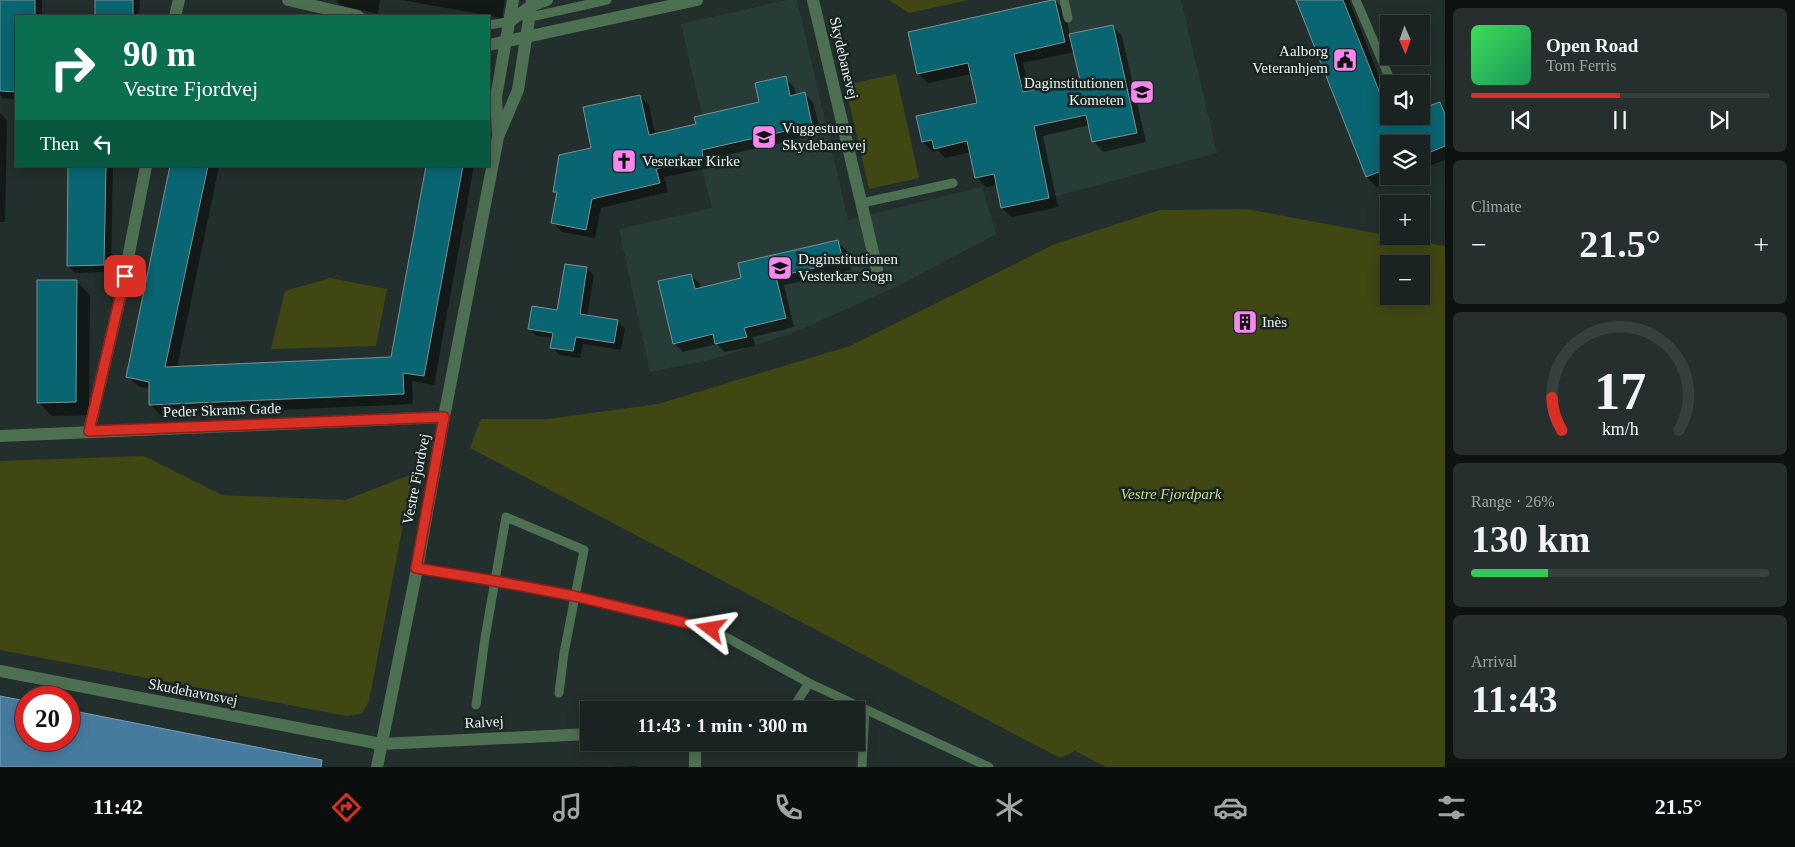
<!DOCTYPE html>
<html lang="en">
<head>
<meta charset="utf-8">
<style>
  :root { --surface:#1a2321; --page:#272f2e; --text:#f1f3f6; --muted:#9fa4a5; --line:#38403f; --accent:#d93025 }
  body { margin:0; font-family:Georgia,serif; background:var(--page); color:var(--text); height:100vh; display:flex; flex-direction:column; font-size:19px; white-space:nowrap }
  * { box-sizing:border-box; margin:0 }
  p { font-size:16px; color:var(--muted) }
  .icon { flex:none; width:28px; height:28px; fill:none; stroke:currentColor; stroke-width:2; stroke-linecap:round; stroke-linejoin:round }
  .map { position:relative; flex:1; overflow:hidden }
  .details { display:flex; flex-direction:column; gap:8px; padding:8px; background:#0e1312; width:350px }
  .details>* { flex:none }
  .banner { position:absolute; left:15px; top:15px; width:475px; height:152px; border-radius:0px; box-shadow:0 2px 12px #0003,0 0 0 1px var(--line); background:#0b6e4f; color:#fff; overflow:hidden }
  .needle { width:32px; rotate:178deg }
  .fabs { position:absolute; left:1380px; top:15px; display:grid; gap:10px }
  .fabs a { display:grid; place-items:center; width:50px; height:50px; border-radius:0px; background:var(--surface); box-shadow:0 2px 12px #0003,0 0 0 1px var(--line); font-size:25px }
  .speed { position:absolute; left:15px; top:686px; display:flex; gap:10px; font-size:25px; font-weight:700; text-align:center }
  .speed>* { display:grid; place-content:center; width:65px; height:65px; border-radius:50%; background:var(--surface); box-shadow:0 2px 12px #0003,0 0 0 1px var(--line); line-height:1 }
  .speed .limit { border:8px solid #d22; background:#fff; color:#111 }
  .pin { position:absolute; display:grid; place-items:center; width:42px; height:42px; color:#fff; margin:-21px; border-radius:10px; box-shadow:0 2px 8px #0006 }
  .me { position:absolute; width:55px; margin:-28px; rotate:284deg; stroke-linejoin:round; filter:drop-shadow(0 0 4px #0008) }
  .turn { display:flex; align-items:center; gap:18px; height:105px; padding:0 25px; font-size:22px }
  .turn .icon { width:65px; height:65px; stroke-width:2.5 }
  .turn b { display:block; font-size:35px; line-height:42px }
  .then { display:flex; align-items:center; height:48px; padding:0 25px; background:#0003; gap:10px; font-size:19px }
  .big { font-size:38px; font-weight:700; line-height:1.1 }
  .details .card { flex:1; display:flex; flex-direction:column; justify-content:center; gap:8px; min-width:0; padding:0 18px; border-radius:8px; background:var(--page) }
  .details .dial { align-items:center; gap:0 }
  .dial svg { height:130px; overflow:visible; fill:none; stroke:var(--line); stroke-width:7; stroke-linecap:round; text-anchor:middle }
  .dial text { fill:var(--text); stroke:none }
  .song { display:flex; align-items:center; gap:15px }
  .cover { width:60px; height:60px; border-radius:8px; background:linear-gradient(135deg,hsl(130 70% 55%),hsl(150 70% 35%)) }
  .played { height:5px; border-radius:2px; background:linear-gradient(90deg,var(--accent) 50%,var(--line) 50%) }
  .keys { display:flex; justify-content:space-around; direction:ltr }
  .heat { display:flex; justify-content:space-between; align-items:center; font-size:28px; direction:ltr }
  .charge { height:8px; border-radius:4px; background:linear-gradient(90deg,#34c759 26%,var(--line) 0) }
  .trip { position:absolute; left:580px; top:701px; width:285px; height:50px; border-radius:0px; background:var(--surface); box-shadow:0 2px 12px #0003,0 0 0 1px var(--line); font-weight:700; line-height:50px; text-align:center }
  .tabs { display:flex; height:80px; justify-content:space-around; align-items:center; background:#0a0e0d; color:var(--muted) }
  .tabs .icon { width:35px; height:35px }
  .tabs .selected { color:var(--accent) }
  .tabs b { font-size:22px; color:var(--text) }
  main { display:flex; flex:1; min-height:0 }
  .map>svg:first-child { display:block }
</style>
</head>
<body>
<main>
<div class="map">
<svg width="1445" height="767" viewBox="0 0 1445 767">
  <rect width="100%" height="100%" fill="#232f2c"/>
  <path fill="#283c37" d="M787 0H797L848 220 982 187 996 234 898 286 795 332 714 359 650 372 619 229 712 208 701 163 704 162 694 117 702 115 681 24Z
    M1055 0H1181L1217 153 1049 198 1034 126 1084 105 1071 41 1063 36Z"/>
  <path fill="#404713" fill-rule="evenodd" d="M889 0H968L909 13Z
    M896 74 919 178 869 189 845 85Z
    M1246 209 1445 246V767H1106L1075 751 1060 758 470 448 481 419H548L658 404 850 346 1055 244 1160 210ZM1389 264H1421V296H1389Z
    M330 278 387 289 376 346 271 349 285 291Z
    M144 456 222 495 345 500 413 474 369 701 362 713 347 716 0 650V461Z"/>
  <path fill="#477b9e" stroke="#789fb7" d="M0 696 26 701V740H69V710L322 760 321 767H0Z"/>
  <path fill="#0007" fill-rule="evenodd" d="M0 0H42V16H16V99L3 98 0 95Z
    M96 0H140L139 16H96Z
    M336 0H380L378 14 342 6Z
    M402 0H505L502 18Z
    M1297 0H1349L1387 97 1389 116H1421V98L1429 108 1440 103 1445 108V160L1421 169V144H1389V176H1403L1376 187 1367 177Z
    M1055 1 1065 10 1070 36 1113 26 1122 36 1146 142 1103 152 1094 142 1090 125 1043 136 1058 207 1012 217 1002 208 997 185 986 187 976 177 971 152 945 158 938 150 933 152 923 142 978 104 972 74 928 83 918 74ZM1074 52 1081 80 1030 92 1023 63Z
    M785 78 794 87 796 95 804 93 813 102 821 134 710 159 712 167 664 177 668 192 601 208 595 238 562 232 553 223 558 195 555 191 640 96 649 105 655 134 697 125 761 103Z
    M0 113 7 120 5 222H0Z
    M69 166H113L111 272 75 273 68 266Z
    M172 166H219L177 368 392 359 427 166H474L434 385 412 381 413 404 160 415 151 405 150 389 138 386 128 377Z
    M838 242 847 251 851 270 784 285 794 327 753 337 755 346 725 352 717 344 683 352 674 343 691 275 700 284 701 289 743 279Z
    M587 268 594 276 587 316 617 321 625 329 621 350 583 344 580 358 559 355 552 347 553 338 537 336 529 328 558 312Z
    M76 281 90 295 89 415 52 416 38 402Z
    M637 766 639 767H610Z"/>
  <path fill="#096571" stroke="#7f8e91" d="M0 0H35V16H16V92L0 91Z
    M95 0H133V16H95Z
    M1052 0H1055L1065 42 1014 54 1023 92 1080 80 1069 34 1113 25 1137 133 1092 142 1086 115 1034 126 1049 198 1001 208 994 174 975 178 967 141 934 149 932 140 922 142 916 116 977 103 968 63 917 74 908 32Z
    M1296 0H1343L1381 96 1389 93V116H1421V109L1440 102 1445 114V146L1421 156V144H1389V168L1366 177Z
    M786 76 790 96 805 92 812 125 702 150 703 158 656 169 660 183 592 199 586 230 551 223 557 192H553L559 155 591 148 583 107 640 95 649 135 696 124 694 117 759 102 755 83Z
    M68 166H106L104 265 67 266Z
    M170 166H208L165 367 391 357 426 166H463L424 376 403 373 404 394 149 405V382L126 377Z
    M838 240 843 261 776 277 786 318 744 328 747 337 715 344 713 334 673 344 658 281 691 274 695 289 741 278 738 263Z
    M565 264 587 267 580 314 618 320 614 343 576 337 573 351 550 348 553 333 528 329 532 306 557 310Z
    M37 280H77L76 402 37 403Z"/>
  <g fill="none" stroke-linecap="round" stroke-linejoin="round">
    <path stroke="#4e7052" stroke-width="9" d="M1064 0 1068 18
      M1356 0 1392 84
      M526 18 607 0
      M489 25 513 21
      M862 203 953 183
      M417 569 495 581 574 596 711 629 809 683 792 710
      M809 683 989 767
      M476 705 485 638 506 517 584 550 564 653 559 693
      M862 767 865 709"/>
    <path stroke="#4e7052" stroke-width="12" d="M813 0 877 269
      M175 16 179 0
      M89 431 121 294 146 166
      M0 671 381 744 589 734
      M377 767 417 569 444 417
      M695 767V742"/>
    <path stroke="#4e7052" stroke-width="12" d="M288 0 358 16
      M509 22 531 6 547 0
      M489 45 697 0
      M498 135 496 97 513 0
      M0 436 444 417 498 137 518 90 532 0"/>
  </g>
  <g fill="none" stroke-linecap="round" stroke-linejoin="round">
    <defs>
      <path id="route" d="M125 276 89 431 444 417 416 568 495 581 574 596 711 629"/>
    </defs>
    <use href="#route" stroke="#8d1f18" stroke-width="12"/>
    <use href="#route" stroke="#d93025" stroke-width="9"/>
  </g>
  <defs>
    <symbol id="civic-square" viewBox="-11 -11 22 22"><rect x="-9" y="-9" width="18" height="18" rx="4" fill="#f688ed" stroke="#192522"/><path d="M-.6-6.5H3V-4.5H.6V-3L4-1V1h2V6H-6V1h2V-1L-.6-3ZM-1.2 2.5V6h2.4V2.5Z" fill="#111"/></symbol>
    <symbol id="school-square" viewBox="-11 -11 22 22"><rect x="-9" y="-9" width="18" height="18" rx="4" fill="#f688ed" stroke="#192522"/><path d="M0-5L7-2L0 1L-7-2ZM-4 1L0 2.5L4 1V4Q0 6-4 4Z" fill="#111"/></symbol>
    <symbol id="church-square" viewBox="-11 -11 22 22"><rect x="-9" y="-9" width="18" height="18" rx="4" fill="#f688ed" stroke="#192522"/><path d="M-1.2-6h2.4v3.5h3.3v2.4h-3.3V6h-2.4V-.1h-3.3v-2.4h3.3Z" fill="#111"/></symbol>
    <symbol id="building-square" viewBox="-11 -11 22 22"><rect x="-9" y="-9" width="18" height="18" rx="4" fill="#f688ed" stroke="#192522"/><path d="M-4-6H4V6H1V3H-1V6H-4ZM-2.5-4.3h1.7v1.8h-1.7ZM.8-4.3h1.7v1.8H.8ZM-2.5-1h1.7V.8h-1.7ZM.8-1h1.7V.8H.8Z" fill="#111"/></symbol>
  </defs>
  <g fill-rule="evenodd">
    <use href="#civic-square" x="1331" y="46" width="28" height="28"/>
    <use href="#school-square" x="1128" y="78" width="28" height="28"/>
    <use href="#school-square" x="750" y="123" width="28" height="28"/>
    <use href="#church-square" x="610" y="147" width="28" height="28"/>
    <use href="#school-square" x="766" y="254" width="28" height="28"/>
    <use href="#building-square" x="1231" y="308" width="28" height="28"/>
  </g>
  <g text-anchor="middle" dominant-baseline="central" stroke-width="5" stroke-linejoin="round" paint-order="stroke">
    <g font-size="15" fill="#ebf2f0" stroke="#192522" text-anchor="start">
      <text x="1328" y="51" text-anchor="end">Aalborg<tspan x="1328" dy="17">Veteranhjem</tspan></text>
      <text x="1124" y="83" text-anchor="end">Daginstitutionen<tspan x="1124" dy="17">Kometen</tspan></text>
      <text x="782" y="128">Vuggestuen<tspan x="782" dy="17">Skydebanevej</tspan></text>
      <text x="642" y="161">Vesterkær Kirke</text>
      <text x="798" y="259">Daginstitutionen<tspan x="798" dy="17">Vesterkær Sogn</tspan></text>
      <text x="1262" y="322">Inès</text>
    </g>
    <g font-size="15" fill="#ebf2f0" stroke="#192522">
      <text transform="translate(844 58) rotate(77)">Skydebanevej</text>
      <text transform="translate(222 410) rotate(-2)">Peder Skrams Gade</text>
      <text transform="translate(416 479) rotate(-79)">Vestre Fjordvej</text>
      <text transform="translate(193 692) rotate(11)">Skudehavnsvej</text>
      <text transform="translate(484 722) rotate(-3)">Ralvej</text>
    </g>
    <g font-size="15" font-style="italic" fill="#c9d885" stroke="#192522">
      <text x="1171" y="494">Vestre Fjordpark</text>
    </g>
  </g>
</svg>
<div class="fabs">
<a><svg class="needle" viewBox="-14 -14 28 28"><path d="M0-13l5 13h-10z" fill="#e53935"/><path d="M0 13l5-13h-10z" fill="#9fa4a5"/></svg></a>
<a><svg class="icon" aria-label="sound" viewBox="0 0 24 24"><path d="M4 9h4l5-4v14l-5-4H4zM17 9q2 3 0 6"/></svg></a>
<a><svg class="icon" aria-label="layers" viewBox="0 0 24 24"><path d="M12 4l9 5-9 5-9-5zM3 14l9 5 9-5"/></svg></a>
<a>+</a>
<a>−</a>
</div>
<div class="speed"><div class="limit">20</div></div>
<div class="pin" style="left:125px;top:276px;background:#d93025"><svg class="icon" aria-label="arrive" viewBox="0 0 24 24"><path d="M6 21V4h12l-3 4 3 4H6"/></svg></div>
<svg class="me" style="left:711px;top:629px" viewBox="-20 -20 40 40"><path d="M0-17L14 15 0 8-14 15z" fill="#d93025" stroke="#fff" stroke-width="4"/></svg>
<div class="trip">11:43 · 1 min · 300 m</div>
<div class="banner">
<div class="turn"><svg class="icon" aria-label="right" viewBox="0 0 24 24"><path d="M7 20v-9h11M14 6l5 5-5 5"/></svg><div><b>90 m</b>Vestre Fjordvej</div></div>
<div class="then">Then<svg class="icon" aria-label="left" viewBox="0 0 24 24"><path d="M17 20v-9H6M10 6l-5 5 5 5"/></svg></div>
</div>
</div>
<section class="details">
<div class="card">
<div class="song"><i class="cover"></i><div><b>Open Road</b><p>Tom Ferris</p></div></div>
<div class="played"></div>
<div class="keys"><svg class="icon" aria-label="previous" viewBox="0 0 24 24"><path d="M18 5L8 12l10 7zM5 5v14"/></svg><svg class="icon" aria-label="pause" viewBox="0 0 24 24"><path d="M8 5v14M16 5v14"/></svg><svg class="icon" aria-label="next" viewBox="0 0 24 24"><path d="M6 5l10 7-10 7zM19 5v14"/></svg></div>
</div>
<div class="card"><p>Climate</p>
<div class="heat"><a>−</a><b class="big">21.5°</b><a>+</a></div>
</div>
<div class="card dial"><svg viewBox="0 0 100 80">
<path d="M14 69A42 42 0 1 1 86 69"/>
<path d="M14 69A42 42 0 0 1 8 49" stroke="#d93025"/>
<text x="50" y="56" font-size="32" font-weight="700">17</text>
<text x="50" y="72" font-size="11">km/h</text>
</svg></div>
<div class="card"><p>Range · 26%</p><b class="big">130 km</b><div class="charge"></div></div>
<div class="card"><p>Arrival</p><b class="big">11:43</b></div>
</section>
</main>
<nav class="tabs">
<b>11:42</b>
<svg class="icon selected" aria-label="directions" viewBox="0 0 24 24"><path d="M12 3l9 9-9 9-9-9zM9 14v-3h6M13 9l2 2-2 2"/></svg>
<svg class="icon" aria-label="music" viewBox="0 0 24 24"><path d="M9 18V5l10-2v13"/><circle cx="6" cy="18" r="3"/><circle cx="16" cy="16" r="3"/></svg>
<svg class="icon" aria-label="phone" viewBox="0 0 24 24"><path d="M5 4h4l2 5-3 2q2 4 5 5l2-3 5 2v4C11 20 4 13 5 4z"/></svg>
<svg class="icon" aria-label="climate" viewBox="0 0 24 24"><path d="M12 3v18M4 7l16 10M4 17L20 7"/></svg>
<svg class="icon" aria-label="car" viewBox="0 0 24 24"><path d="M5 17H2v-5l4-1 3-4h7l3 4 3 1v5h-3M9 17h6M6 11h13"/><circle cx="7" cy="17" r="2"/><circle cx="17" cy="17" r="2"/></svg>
<svg class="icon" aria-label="filters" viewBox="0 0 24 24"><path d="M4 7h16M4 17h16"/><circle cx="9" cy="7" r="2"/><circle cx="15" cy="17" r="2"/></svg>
<b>21.5°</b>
</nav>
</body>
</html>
